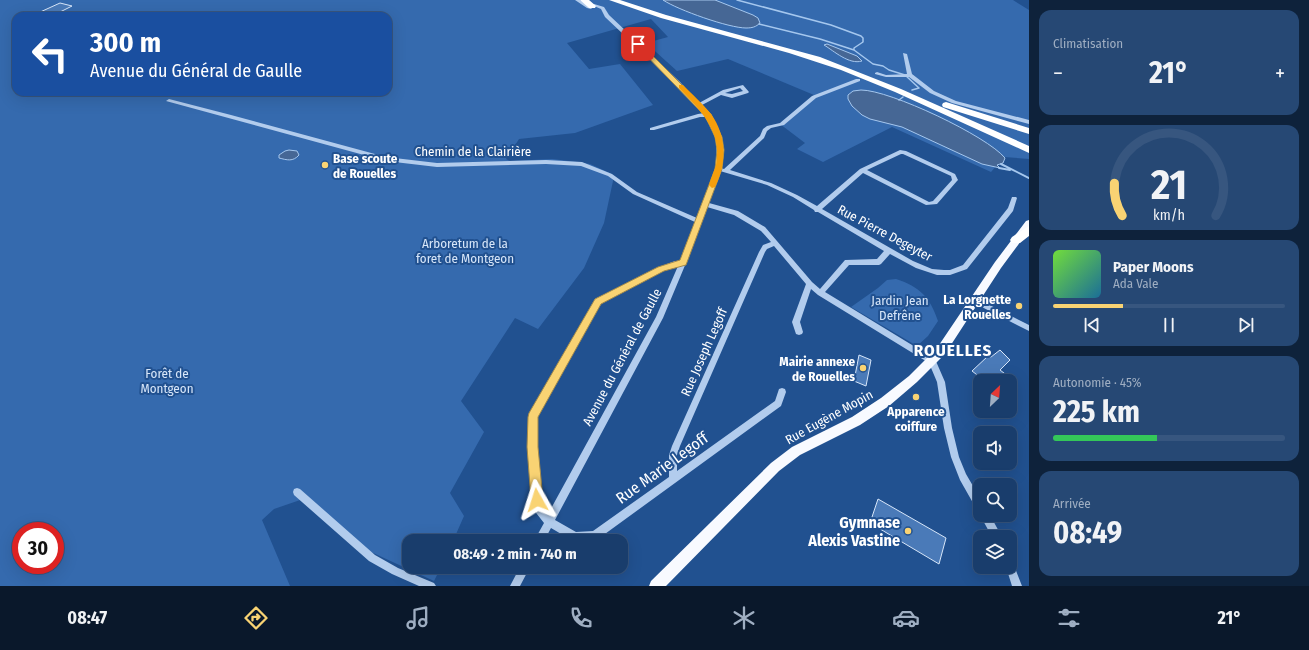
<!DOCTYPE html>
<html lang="fr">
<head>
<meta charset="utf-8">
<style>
  :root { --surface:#193d6c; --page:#264874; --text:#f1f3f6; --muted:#9faec2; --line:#37567f; --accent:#f9d373 }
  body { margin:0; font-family:"Fira Sans Condensed",sans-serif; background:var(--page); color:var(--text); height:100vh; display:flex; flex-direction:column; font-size:15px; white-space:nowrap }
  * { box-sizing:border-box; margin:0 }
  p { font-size:13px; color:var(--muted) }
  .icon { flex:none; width:22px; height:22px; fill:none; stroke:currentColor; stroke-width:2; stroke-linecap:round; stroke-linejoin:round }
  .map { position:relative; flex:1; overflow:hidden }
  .drawer { display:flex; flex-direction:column; gap:10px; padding:10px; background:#0e223b; width:280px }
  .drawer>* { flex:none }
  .banner { position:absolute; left:12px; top:12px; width:380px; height:84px; border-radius:12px; box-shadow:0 4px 16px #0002,0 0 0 1px var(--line); background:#1a4fa0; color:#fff; overflow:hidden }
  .needle { width:26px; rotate:25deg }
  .tools { position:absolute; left:973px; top:374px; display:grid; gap:8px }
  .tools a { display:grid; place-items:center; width:44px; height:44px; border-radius:8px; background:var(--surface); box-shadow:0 4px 16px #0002,0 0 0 1px var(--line); font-size:20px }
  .speed { position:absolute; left:12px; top:522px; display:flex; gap:8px; font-size:20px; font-weight:700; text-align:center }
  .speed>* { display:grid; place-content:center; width:52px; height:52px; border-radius:50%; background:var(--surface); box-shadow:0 4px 16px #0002,0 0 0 1px var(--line); line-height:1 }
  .speed .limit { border:6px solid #d22; background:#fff; color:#111 }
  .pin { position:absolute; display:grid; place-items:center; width:34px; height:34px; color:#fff; margin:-17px; border-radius:8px; box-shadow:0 2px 6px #0006 }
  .me { position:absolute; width:44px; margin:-22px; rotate:354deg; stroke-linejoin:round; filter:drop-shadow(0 0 3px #0008) }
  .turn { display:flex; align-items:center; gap:14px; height:84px; padding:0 12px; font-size:18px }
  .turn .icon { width:52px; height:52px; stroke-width:2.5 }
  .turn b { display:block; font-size:28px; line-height:34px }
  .big { font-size:30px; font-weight:700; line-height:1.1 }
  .drawer .card { flex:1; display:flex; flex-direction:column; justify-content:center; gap:6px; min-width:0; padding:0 14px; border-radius:12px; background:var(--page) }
  .drawer .dial { align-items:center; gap:0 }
  .dial svg { height:104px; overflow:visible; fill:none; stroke:var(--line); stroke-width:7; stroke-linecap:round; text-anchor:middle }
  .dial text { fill:var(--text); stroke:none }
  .song { display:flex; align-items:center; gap:12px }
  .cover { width:48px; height:48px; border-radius:6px; background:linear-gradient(135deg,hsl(100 70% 55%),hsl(200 70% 35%)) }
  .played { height:4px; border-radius:2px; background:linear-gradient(90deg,var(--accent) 30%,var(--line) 30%) }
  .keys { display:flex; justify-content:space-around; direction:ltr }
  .heat { display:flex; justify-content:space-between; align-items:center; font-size:22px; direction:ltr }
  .charge { height:6px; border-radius:3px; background:linear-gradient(90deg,#34c759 45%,var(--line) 0) }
  .trip { position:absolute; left:402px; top:534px; width:226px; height:40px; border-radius:12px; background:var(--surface); box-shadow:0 4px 16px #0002,0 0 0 1px var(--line); font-weight:700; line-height:40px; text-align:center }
  .dock { display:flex; height:64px; justify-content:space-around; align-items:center; background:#0a182b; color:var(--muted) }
  .dock .icon { width:28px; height:28px }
  .dock .selected { color:var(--accent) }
  .dock b { font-size:18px; color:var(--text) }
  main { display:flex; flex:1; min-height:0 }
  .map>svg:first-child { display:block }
</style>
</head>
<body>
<main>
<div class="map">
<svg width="1029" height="586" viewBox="0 0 1029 586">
  <rect width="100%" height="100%" fill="#215190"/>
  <path fill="#356aae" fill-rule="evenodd" d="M0 0H1013L1029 10V159L1004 157 991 172 892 127 823 162 797 149 805 143 780 124 814 95 728 59 677 71 646 43 668 37 651 19 567 43 589 69 620 64 653 105 575 133 519 139 506 159 510 161 552 159 577 162 590 164 612 174 613 181 604 223 584 268 538 329 515 318 461 401 484 432 450 493 464 516 453 541H409V567H441L434 581 358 546 306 498 274 509 262 520 290 586H0ZM16 16H388V92H16ZM21 531H55V565H21Z
    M896 279C920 287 930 297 938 321L928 336 917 346 851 307 878 288 887 280Z"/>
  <path fill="#466795" stroke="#a5c7ee" d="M663 0H715L753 15 758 18 760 23C756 27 752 28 746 28 729 28 678 10 663 0Z
    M827 44 857 56 862 61C849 65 834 51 824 45Z
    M861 90C890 90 987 136 1005 158L1003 163 997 165 1000 168 982 164 902 127 870 119 862 115 852 106 848 99V95L853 91Z
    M289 150 297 151 299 155C293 162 287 160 279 158V155L285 151Z"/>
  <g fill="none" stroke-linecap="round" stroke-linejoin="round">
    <path stroke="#a5c7ee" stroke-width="1.5" d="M737 0 831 25 861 36 863 38V42L854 48V50L873 64 883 66 889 70 905 75 919 88 912 90
      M759 24 820 39 854 50
      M899 100 903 97"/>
    <path stroke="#a5c7ee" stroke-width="2" d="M1001 164 1029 178
      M999 168 1010 170"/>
  </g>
  <path fill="#4a7ab8" stroke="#d7e6f9" d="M60 3 72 6 52 16 38 13Z
    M1000 350 1010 360 1000 370 1017 383 1010 390V381H985L972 371 988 356 991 357Z
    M859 355 871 360 866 386 854 381Z
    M878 499 946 538 939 564 870 523Z"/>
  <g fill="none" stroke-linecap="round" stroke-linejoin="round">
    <path fill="#b2cced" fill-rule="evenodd" d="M575 0H580L589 5 594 4 604 7 609 15 680 82 699 103 723 90 743 85 749 92 748 93 732 98 721 95 702 105 711 115 722 137 723 164 721 168 724 169 760 136 763 129 767 126 780 123 812 96 856 79H860V81L816 98 784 125 771 128 767 131 764 138 730 170 771 183 797 195 817 206 860 169 900 150 906 151 955 174 958 180 957 181 937 204 926 205 863 173 822 209 913 261 932 269 944 270H950L963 265 1008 208 1012 197H1016L1017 198 1013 211 967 269 950 275H937L916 268 890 254 881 264 879 265H849L825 292 935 359 945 382 952 428 959 457 966 474 980 498V512L977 510 960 480 951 457 944 428 937 382 929 363 818 295 811 289 800 322 803 332 802 334 799 335 796 334 792 322 806 284 774 246 767 249 765 252 680 446 677 455V471L775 401 779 389 782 388 785 389 786 392 781 406 598 539 595 541H573L551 528 544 541H534L544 523 533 509 528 447 529 417 530 414 595 299 659 267 675 261H680L695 222 633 194 608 176 581 166 546 164 437 167 386 161 166 101 169 99 231 115 386 157 437 163 546 160 582 162 612 174 637 192 697 218 717 164 716 137 706 117H700L654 130H650V128L698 114 704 113 676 84 605 17 601 9 594 6 591 9 587 8ZM740 88 743 91 732 94 725 93ZM901 154H903L951 176 952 180 933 201 929 202 867 170ZM720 171 767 185 793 197 814 210 815 212H818L884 251 877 259 845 260 820 289 812 282 765 227 738 211 709 203ZM707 207 734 215 761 231 771 242 763 245 759 252 672 446 669 455V477L593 531 576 532 555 520 663 318 686 263ZM675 266H678L656 317 548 514 542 507 536 447 537 418 601 303 663 271Z
      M903 53 907 54 912 74 934 91 956 101 1029 120V124L952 103 930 93 909 77H886L875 74V73L877 72 886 75 907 74Z
      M974 297 1029 325V331L972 302 970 300 972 298Z
      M297 488 300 489 375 555 398 568 434 583 436 586H419L392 574 369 561 294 495 293 492 294 489Z
      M980 515H990L1002 537H992Z
      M1010 561 1013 563 1022 586H1012L1006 567H1010Z
      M520 567H530L520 586H510Z"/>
    <path fill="#f8faff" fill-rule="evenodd" d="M1029 220V230L1001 268 945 354 917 382 889 406 860 425 800 455 779 471 666 586H649L651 581 771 463 792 447 852 417 881 398 909 376 937 348 995 262 1026 221Z"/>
    <path fill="#fff" fill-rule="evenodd" d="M580 0H589L596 6 595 8H589Z
      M609 0H620L666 15 820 57 901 89 1029 146V153L895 92 841 70 789 53 661 18Z
      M946 102 1029 128V134L943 107 942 105 943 103Z
      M1029 226V236L1020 243H1012L1010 240 1012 237Z"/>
  </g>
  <path fill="#f9d373" stroke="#a2894b" d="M636 43H640L711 114 722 137 724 150 722 169 686 265 664 271 601 304 538 417V447L543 500 541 504 537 506 533 504 531 500 527 447 528 417 529 413 595 299 658 267 680 260 715 169 717 150 715 137 705 116 636 45Z"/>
  <path fill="#f59e0b" d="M679 85H683C692 94 703 104 711 114 727 136 727 164 715 187L712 188 709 185C711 178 714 171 716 165 723 131 699 109 679 88Z"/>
  <g fill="#f9d373" stroke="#215190" stroke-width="1.5">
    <circle cx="325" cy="165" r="4"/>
    <circle cx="1019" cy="306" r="4"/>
    <circle cx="863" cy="368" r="4"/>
    <circle cx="916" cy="397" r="4"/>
    <circle cx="908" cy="531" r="4"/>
  </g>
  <g text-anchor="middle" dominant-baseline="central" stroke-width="4" stroke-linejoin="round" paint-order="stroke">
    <g font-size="13" fill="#fff" stroke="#215190">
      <text x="473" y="151">Chemin de la Clairière</text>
      <text transform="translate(885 233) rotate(28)">Rue Pierre Degeyter</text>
      <text transform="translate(704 352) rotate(-66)">Rue Joseph Legoff</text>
      <text transform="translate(622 357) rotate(-62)">Avenue du Général de Gaulle</text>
      <text transform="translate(829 417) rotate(-29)">Rue Eugène Mopin</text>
    </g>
    <g font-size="13" font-weight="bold" fill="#fff" stroke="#215190" text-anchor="end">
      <text x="333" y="158" text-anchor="start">Base scoute<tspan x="333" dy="15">de Rouelles</tspan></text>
      <text x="1011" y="299">La Lorgnette<tspan x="1011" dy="15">Rouelles</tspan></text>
      <text x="855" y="361">Mairie annexe<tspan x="855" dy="15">de Rouelles</tspan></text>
      <text x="916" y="411" text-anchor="middle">Apparence<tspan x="916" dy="15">coiffure</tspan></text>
    </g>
    <g font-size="13" fill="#d7e6f9" stroke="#215190">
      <text x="465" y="243">Arboretum de la<tspan x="465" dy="15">foret de Montgeon</tspan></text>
      <text x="900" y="300">Jardin Jean<tspan x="900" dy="15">Defrêne</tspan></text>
      <text x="167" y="373">Forêt de<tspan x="167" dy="15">Montgeon</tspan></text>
    </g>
    <g font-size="16" fill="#fff" stroke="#215190">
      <text transform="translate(662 468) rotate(-36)">Rue Marie Legoff</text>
    </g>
    <g font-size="16" font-weight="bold" fill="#fff" stroke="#215190" text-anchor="end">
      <text x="900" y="522">Gymnase<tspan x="900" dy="18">Alexis Vastine</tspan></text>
    </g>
    <g font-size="17" font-weight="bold" letter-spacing="1" fill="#fff" stroke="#215190">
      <text x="953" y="350">ROUELLES</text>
    </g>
  </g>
</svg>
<div class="tools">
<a><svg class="needle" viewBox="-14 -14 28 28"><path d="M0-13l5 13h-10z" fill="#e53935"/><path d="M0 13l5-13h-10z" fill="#9faec2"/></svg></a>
<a><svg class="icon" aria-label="sound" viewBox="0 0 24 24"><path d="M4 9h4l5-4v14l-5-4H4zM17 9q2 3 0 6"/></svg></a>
<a><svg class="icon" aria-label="search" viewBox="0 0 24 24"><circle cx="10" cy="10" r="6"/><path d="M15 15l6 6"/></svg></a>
<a><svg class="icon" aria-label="layers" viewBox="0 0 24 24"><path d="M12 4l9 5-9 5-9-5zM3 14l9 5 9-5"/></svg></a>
</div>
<div class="speed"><div class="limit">30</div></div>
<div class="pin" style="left:638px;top:44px;background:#d93025"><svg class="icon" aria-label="arrive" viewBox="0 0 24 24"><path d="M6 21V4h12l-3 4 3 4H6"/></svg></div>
<svg class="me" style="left:537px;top:500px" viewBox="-20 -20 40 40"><path d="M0-17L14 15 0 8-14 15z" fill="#f9d373" stroke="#fff" stroke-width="4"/></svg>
<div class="trip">08:49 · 2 min · 740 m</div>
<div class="banner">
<div class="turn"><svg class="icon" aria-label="left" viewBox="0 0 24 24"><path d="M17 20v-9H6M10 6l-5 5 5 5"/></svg><div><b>300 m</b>Avenue du Général de Gaulle</div></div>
</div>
</div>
<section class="drawer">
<div class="card"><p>Climatisation</p>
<div class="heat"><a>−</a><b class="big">21°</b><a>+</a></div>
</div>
<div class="card dial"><svg viewBox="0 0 100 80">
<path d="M14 69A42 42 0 1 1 86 69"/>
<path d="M14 69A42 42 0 0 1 8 44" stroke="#f9d373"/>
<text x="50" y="56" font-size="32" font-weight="700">21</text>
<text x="50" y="72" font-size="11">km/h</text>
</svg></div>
<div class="card">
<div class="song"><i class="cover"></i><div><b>Paper Moons</b><p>Ada Vale</p></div></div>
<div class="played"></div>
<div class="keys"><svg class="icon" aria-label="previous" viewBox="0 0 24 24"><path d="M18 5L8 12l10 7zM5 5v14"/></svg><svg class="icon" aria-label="pause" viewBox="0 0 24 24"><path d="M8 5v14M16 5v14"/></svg><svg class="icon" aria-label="next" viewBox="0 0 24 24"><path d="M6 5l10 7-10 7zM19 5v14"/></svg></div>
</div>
<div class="card"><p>Autonomie · 45%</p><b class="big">225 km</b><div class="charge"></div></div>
<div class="card"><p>Arrivée</p><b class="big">08:49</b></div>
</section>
</main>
<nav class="dock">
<b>08:47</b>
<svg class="icon selected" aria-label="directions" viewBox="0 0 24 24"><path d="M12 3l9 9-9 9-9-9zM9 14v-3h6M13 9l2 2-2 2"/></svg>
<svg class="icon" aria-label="music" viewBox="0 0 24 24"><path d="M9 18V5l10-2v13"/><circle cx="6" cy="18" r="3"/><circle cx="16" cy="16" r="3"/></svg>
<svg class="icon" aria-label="phone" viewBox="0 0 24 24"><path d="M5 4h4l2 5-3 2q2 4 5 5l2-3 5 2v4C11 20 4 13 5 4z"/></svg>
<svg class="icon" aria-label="climate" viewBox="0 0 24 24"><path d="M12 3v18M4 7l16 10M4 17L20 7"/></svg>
<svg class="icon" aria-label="car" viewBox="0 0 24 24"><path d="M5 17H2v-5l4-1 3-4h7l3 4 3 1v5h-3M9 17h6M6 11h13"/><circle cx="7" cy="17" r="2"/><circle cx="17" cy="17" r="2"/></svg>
<svg class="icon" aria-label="filters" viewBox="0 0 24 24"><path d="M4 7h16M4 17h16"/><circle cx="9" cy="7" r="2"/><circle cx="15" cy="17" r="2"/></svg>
<b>21°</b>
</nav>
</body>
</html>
